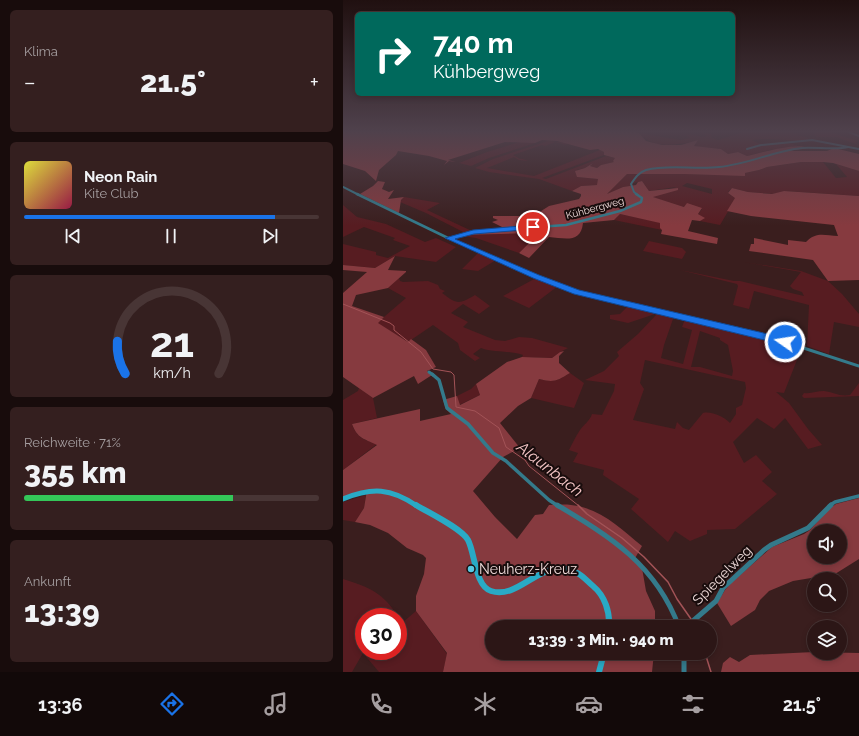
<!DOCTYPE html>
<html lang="de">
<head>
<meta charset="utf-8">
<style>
  :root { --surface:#2c1616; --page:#341f1f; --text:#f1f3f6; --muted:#a69fa1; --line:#483535; --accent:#1a73e8 }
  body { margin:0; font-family:Raleway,sans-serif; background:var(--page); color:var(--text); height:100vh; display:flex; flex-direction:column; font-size:15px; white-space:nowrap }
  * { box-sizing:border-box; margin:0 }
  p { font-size:13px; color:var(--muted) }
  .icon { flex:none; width:22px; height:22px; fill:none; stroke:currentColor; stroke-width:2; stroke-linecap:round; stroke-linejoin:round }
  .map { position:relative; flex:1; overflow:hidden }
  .drawer { display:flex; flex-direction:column; gap:10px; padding:10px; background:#180c0c; width:343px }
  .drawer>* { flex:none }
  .banner { position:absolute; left:12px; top:12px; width:380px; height:84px; border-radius:6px; box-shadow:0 2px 6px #0003,0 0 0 1px var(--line); background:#00695c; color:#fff; overflow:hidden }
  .controls { position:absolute; left:464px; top:524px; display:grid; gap:8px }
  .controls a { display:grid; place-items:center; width:40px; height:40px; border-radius:50%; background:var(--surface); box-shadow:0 2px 6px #0003,0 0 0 1px var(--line); font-size:20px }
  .speed { position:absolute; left:12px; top:608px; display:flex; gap:8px; font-size:20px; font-weight:700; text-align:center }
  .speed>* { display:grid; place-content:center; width:52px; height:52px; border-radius:50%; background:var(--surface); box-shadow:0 2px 6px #0003,0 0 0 1px var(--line); line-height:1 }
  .speed .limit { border:6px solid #d22; background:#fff; color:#111 }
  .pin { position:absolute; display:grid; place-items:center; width:34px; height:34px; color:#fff; margin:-17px; border:2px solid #fff; border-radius:50%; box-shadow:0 1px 4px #0007 }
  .me { position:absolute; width:44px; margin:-22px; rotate:283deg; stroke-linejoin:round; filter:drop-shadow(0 0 3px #0008) }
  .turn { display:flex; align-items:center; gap:14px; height:84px; padding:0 12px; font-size:18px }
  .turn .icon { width:52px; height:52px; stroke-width:2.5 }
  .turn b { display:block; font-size:28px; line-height:34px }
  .big { font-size:30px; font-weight:800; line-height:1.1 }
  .drawer .widget { flex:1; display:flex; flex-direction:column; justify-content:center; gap:6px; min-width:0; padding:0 14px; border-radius:6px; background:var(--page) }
  .drawer .dial { align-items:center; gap:0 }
  .dial svg { height:104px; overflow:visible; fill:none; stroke:var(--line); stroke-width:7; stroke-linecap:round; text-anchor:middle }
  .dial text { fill:var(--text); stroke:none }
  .song { display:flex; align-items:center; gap:12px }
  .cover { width:48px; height:48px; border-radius:6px; background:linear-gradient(135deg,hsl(60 70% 55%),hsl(340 70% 35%)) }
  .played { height:4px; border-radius:2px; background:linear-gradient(90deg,var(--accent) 85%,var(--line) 85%) }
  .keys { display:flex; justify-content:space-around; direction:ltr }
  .heat { display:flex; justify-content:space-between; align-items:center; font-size:22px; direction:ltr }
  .charge { height:6px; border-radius:3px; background:linear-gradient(90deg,#34c759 71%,var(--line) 0) }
  .trip { position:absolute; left:142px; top:620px; width:232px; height:40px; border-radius:20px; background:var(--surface); box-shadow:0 2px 6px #0003,0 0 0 1px var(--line); font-weight:800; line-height:40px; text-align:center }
  .tab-bar { display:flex; height:64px; justify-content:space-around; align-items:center; background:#120909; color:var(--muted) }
  .tab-bar .icon { width:28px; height:28px }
  .tab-bar .selected { color:var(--accent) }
  .tab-bar b { font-size:18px; color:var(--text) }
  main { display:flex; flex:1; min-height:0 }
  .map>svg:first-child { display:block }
</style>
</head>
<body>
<main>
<section class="drawer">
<div class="widget"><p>Klima</p>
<div class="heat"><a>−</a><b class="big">21.5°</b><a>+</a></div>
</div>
<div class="widget">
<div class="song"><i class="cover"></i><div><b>Neon Rain</b><p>Kite Club</p></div></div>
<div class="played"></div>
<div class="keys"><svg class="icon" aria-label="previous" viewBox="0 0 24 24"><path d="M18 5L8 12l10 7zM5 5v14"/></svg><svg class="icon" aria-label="pause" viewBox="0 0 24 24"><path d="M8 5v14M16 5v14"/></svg><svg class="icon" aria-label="next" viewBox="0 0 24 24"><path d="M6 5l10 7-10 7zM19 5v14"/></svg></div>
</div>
<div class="widget dial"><svg viewBox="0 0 100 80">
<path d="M14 69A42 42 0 1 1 86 69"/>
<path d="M14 69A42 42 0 0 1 8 44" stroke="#1a73e8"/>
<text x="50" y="56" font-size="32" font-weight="700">21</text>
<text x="50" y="72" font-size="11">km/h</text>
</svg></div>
<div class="widget"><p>Reichweite · 71%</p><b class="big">355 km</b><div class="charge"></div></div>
<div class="widget"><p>Ankunft</p><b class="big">13:39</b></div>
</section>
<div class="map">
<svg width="516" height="672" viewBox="0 0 516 672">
  <rect width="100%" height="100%" fill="#3a1e1e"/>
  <path fill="#571c21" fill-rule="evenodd" d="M357 132 368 134 369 138 375 140 401 132H447L459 134 452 135 463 137 467 140C447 142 429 137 409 140 423 150 440 139 455 146L426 150 404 156 395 152 385 154 378 149 354 147 351 146 353 144 351 142C330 144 312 150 296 133L337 140 347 138 342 135 348 134 359 137 364 136Z
    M471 132H487L516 141 512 142 516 145 493 137H473Z
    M180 141 192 143 146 158 128 166 116 163 144 152Z
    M205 141 224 143 222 144 227 146 212 142 202 146 199 145 170 155 177 159H180L185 161 176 160 171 157 144 168 191 176 257 150 261 152V155L199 178 203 179 263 156 273 158 272 162 258 165 254 168 247 166 250 163 242 168 234 170V177L255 179V185L238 186 229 191 196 179 146 172 132 168 150 159Z
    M458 162H480L493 178 504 177 493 164 516 171V196L442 191 430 194 405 192 389 188 385 192 386 194 393 198 377 225 357 221 361 218 355 214 359 209 341 207 309 197 333 187 306 191 299 181 290 183V186L280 187 263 195 284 174 287 173 402 175V173L416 170 424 167ZM344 183 369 189V194L339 186Z
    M61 197 97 203 84 210 131 232 124 234 83 213 57 202Z
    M0 205 14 217 43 224 82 242 93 238 113 247 93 262 52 256 32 268 0 265V244L33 252V255L45 258 67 246 50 240 52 238 21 227 0 237Z
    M277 214 315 222 317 223 319 230 271 220Z
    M189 233 186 243 176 253 133 238 119 236 111 240 110 239 121 235Z
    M306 241 339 248 343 252 339 259 300 251Z
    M136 252 153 260 135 271 119 269Z
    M401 262 458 271 485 281 499 294 516 314V327L491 322 486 354 464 346 466 305 411 291 406 309 390 305 395 286 394 284 337 270 391 281H397L461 296 459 292 450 289 447 286 458 272Z
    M56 278 57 281 60 282 85 281 95 285 97 289 102 291 99 293C114 304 115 305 132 295L147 306 136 314 120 304 108 313 125 322 120 327 152 340 162 341 176 337 189 338 225 348 217 352 209 358 179 357 180 355C165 350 151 353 138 348L130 354 137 358 132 361 117 350 115 343 90 325 65 342 34 323 63 298 45 288Z
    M193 278 215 286 186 308 160 296Z
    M286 305 331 316 321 345 318 358 340 364 349 330 339 327 342 319 459 347 441 393 433 392 446 403 465 429 479 445 465 449 442 418 431 429 414 418 390 442 401 463 413 455 429 472 419 481 434 494 392 529 364 530V534L347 541 332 531 325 542 288 509 296 499 260 475 261 470 230 462 235 453 226 450C229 444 233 436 237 430 241 424 247 421 249 414L259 415 271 391 272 384 242 380 261 371 276 356 274 352 295 334 313 315 312 314 285 323 267 319V315L277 314ZM357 331 377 338V340L385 345 390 371 389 376 357 367H348ZM302 360 402 382 403 388 399 405 393 408V414L387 423C381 417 369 411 360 413L346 430 340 428 334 422 332 429 290 420 301 389 297 383Z
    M227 373 241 383 231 408 188 398 196 379C211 383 214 381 227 373Z
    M516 383V396L461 398 459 396 461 393C468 394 474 391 481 391 490 392 497 397 507 395Z
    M133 384 137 395 116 405 114 396 128 389Z
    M16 388 30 398 34 418 9 424C15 439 20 439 34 444L0 470V400L15 391Z
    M23 495 21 508 12 522 0 520V502Z
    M0 579C26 587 41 593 55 617H21V651H55V617L59 623 73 611 104 654 100 672H36L20 653 9 672H0Z"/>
  <path fill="#863a3f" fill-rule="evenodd" d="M0 132H292L296 133 303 141 319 145H338L355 140 351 146 378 149 385 154 395 152 404 156C417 153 454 142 465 148L444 151H484L491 148 516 154V171L490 163 480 162H458L424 167 416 170 402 173V176L341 174H284L264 194 280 187 293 185 295 182 299 181 306 191 335 188V190L310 197 341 207 344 203 359 208 355 214 362 218 357 221 349 220 345 231 375 238 374 244 318 234 319 230 317 228V223L277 214 271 220 240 223C238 244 221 238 206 237L186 258 176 253 186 243 184 241 189 233 121 235 131 232 161 230V228L149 222 155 220 150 218V216H180L188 213H195L206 206 236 199 238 196V194L229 191 238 186 254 185 255 179 234 177 232 171 242 168 250 163 247 166 254 168 258 165 271 162 270 161 272 158 261 155V152L255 149 247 150 214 141 199 140 192 143 162 142 105 160 113 162 106 161 101 165 104 161 86 156 55 151 53 155 36 170 33 181 22 171 0 164Z
    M35 181 42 182 39 189 46 192 51 190 45 199 61 197 58 200 56 213 17 194 30 186Z
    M389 188 405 192 429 194 441 191 516 196V280L485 281 470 260 406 251 408 244H411V238L445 245V240L463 242C474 231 482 236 495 236L491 225 408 216 384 211 392 198 385 193Z
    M52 256 45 270 63 271V272L45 288 13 295 9 306 41 317 35 323 65 342 68 339 83 350 93 367 84 371 89 375 75 384 71 376 30 398 0 377V293L24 272 0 270V265L32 268Z
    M221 351 216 356V363L227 373C214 381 211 383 196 379L188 398 175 406 157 423 177 448 160 457 130 491 152 517 174 539 192 515 200 514 206 505C213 505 221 504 228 505 257 508 277 528 299 546L291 560 299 568 303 591 312 611V627H149V653H311L309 672H100L104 653 73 611V596L81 574 83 558 80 555 64 548 45 533 27 525 12 522 21 508 24 490 0 497V470L34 445C20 438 15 439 9 424L77 409V421L108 414 103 409 100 400 114 396 117 405 137 395 133 384 164 362 179 357 209 358 217 352Z
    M516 498V559L492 574 450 581 426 591 417 600 412 610 388 626 374 603 382 590 388 583 429 547 461 534 467 530 486 509 493 504ZM471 531H497V557H471Z
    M471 652 516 653V672H378L380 663 387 657 396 662 407 655Z"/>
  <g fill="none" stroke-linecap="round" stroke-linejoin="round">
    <path stroke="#a35357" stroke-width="1" d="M0 304 47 323 51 326V330L78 352 90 369 108 372 111 375 113 407 132 411 156 428 163 447 182 460 186 466 236 506"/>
    <path stroke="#a35357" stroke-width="1.5" d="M235 505 244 514 279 538 301 557 325 582 334 599 348 619
      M362 653 368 672"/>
    <path stroke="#347a8b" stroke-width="2" d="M506 132 516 136
      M404 149 418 145 469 140 516 149
      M0 187 16 195
      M295 195 291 192 288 184C292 178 296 172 303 170 325 164 353 170 376 167 405 164 431 151 459 148 471 147 496 150 505 147"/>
    <path stroke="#347a8b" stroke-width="2.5" d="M14 194 105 238 188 274
      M106 238 137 231 223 225 277 211 298 202 299 198 293 194"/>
    <path stroke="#347a8b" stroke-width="3" d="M186 273 226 290 442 342 516 366
      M86 372 90 375"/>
    <path stroke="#347a8b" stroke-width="3.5" d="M89 374 96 380 104 408 125 424 150 453 163 461 206 500 215 506
      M486 506 492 502 516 496"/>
    <path stroke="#347a8b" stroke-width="5" d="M214 505C268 537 313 565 336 627
      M343 627 373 601 380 588 421 550 428 545 465 528 488 505
      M341 653V672"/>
    <path stroke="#29aac5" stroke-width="5" d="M0 499C29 487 48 488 74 506"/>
    <path stroke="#29aac5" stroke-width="6" d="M73 505C86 513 118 528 125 540 132 553 132 586 148 591 178 601 201 552 236 574 241 577 245 582 250 586 262 596 267 612 266 627
      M256 672 261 653"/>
  </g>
  <linearGradient id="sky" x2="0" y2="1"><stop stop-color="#201010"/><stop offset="0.58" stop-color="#4f414c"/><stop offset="1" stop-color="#4f414c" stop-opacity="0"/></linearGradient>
  <rect width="516" height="226" fill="url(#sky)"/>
  <path fill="#1a73e8" stroke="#114b97" d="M190 225 194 227 193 229 131 234 112 239 196 275 236 290 442 338 447 342 442 345 231 294 190 278 102 238 130 230Z"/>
  <circle fill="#58c9e3" stroke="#180c0c" stroke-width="1.5" cx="128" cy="569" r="4"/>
  <g text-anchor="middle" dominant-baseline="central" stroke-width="4" stroke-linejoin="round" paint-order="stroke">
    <g font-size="10" fill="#f0dcdb" stroke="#180c0c">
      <text transform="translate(252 208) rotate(-15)">Kühbergweg</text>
    </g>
    <g font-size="14" fill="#f0dcdb" stroke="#180c0c" text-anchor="start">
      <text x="136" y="569">Neuherz-Kreuz</text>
    </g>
    <g font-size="14" fill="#f0dcdb" stroke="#180c0c">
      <text transform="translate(379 575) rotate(-45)">Spiegelweg</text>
    </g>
    <g font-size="16" font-style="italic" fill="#f3c4c4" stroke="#180c0c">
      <text transform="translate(207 469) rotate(38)">Alaunbach</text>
    </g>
  </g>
</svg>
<div class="controls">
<a><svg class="icon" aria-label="sound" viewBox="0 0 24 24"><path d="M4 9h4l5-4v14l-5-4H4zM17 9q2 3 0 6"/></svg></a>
<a><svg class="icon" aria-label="search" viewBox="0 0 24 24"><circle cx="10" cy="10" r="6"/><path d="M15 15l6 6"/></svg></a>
<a><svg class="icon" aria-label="layers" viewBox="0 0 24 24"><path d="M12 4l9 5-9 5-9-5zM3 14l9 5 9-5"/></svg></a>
</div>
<div class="speed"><div class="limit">30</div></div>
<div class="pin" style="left:190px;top:227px;background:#d93025"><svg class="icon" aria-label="arrive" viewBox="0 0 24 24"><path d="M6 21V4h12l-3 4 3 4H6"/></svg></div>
<svg class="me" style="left:442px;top:342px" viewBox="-20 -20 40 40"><circle r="17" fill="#1a73e8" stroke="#fff" stroke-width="3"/><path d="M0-11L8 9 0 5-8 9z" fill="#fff"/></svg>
<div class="trip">13:39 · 3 Min. · 940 m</div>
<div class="banner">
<div class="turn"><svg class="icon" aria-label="right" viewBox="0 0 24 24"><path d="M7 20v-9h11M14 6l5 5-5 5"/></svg><div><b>740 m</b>Kühbergweg</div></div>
</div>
</div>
</main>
<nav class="tab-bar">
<b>13:36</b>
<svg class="icon selected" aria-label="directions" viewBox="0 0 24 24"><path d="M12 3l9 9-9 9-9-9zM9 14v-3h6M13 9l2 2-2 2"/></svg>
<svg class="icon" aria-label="music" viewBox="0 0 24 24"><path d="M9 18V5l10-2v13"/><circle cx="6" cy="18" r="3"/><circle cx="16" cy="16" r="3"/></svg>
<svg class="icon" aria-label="phone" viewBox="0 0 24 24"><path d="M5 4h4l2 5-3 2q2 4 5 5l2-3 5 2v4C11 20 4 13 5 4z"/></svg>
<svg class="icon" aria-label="climate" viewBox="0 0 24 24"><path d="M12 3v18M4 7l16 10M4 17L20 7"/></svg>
<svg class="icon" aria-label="car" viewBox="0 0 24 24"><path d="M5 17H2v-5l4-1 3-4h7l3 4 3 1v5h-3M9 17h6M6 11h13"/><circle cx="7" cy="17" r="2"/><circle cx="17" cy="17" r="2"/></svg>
<svg class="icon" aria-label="filters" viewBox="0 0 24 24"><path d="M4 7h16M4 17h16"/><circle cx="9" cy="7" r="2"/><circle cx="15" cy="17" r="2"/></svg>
<b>21.5°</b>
</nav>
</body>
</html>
